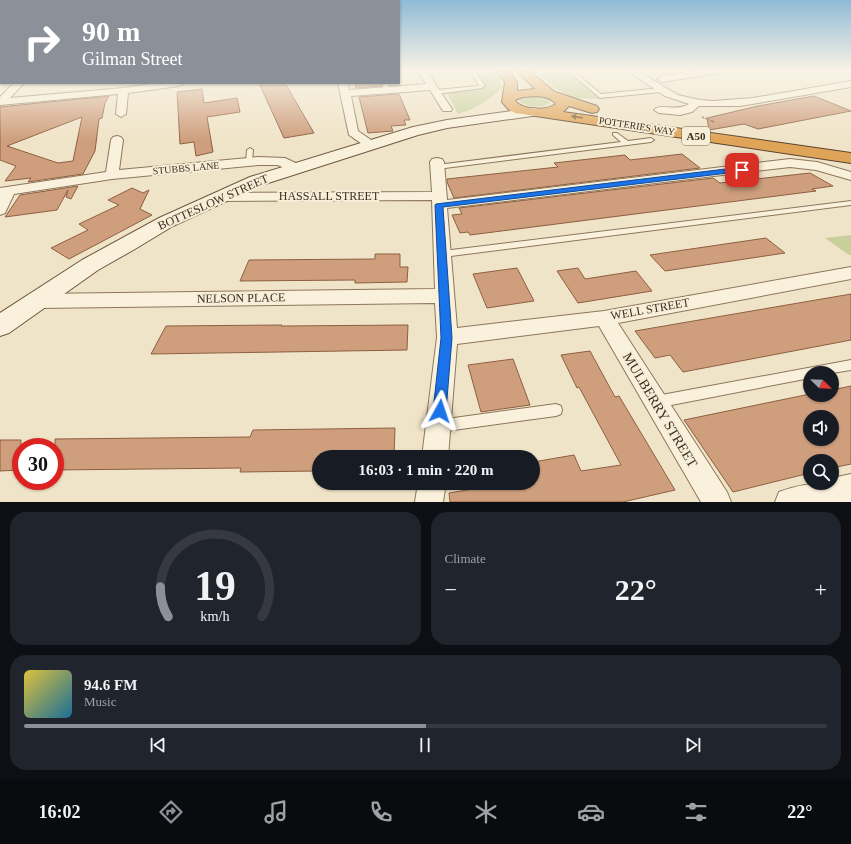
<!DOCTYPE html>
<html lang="en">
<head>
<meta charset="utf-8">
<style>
  :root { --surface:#171b24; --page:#20242c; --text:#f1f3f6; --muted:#9ea1a6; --line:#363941; --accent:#8c9099 }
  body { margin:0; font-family:Georgia,serif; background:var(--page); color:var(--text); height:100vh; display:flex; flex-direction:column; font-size:15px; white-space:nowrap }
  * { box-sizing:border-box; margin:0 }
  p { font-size:13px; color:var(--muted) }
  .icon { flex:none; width:22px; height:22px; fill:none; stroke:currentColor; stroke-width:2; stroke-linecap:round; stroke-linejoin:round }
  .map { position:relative; height:502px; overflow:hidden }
  .drawer { display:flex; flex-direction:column; gap:10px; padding:10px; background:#0d0f14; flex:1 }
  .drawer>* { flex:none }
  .guide { position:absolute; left:0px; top:0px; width:400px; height:84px; box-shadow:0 1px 3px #0004; background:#8c9099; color:#fff; overflow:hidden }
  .needle { width:26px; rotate:113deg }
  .controls { position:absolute; left:803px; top:366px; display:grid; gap:8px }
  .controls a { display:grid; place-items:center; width:36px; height:36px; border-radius:50%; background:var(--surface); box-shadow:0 1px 3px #0004; font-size:20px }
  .speed { position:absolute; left:12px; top:438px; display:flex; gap:8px; font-size:20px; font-weight:700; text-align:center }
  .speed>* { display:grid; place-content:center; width:52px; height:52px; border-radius:50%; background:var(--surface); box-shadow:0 1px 3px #0004; line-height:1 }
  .speed .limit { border:6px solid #d22; background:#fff; color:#111 }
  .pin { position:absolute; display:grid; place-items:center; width:34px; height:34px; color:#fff; margin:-17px; border-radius:8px; box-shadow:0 2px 6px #0006 }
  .me { position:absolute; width:44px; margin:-22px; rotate:5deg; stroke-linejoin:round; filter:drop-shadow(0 0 3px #0008) }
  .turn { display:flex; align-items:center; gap:14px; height:84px; padding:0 16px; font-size:18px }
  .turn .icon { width:52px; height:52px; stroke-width:2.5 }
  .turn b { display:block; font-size:28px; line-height:34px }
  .big { font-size:30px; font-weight:600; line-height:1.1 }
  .drawer .widget { flex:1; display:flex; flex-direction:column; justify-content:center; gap:6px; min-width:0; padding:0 14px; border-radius:16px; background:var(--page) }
  .drawer .dial { align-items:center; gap:0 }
  .dial svg { height:104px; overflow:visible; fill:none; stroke:var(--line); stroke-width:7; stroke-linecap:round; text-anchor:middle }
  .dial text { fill:var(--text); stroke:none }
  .song { display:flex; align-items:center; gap:12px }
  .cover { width:48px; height:48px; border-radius:6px; background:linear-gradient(135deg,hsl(50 70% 55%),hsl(200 70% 35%)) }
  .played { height:4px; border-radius:2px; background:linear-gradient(90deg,var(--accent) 50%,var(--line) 50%) }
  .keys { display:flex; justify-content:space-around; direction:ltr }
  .heat { display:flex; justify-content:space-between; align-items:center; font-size:22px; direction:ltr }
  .drawer .tiles { flex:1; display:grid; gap:10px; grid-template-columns:1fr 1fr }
  .widget:last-child { grid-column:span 2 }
  .trip { position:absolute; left:312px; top:450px; width:228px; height:40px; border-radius:20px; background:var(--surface); box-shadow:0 1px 3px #0004; font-weight:600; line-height:40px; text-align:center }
  .menu { display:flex; height:64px; justify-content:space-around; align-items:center; background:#090b0e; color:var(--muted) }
  .menu .icon { width:28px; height:28px }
  .menu .selected { color:var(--accent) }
  .menu b { font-size:18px; color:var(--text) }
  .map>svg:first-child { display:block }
</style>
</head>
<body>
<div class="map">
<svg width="851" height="502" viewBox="0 0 851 502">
  <rect width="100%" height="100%" fill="#f0e4c8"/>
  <path fill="#c9cf9b" d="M471 70H495L500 77 502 87C490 101 476 108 458 114L446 91 468 90 482 85Z
    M534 70H565L600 99 574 98 557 90Z
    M537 96 547 99 550 103 549 104C539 108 527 108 519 101L520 99 524 97Z
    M851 235V255H849L825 238Z"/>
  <path fill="#cf9f7d" stroke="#8d5f41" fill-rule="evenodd" d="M259 83H285L314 133 284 138Z
    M355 83H381L382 86 356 88Z
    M202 89 204 103 237 98 240 112 207 117 213 152 196 156 194 142 180 144 177 92Z
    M399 94 410 120H404L406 125 391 126 393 131 368 133 359 97Z
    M109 96 105 103 102 118 99 119 95 151 83 174 28 182 31 178 5 181 16 166 0 160V107ZM82 117 73 161 58 163 7 146Z
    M814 96 851 111 758 129 744 124 709 130 707 118 758 106Z
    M682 154 700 168 454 198 447 182V179L558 167 554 163 625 155 630 160Z
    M810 173 833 186 812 189 816 191 470 235 468 232 460 233 452 215 462 214 459 208 713 178 720 183Z
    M78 186 71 199 66 197 68 190 57 210 5 217 20 195Z
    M132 188 143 193 149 190 140 209 152 215 69 259 51 248 88 230 79 224 119 205 108 200Z
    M766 238 785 253 665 271 650 255Z
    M375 254H400V267H408L407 282 355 283V280L240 281 249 260 375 259Z
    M517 268 534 301 487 308 473 274Z
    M578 268 585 279 636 271 652 291 578 303 557 271Z
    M851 294V340L683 372 670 355 655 358 635 331Z
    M282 325 281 326 408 325 407 350 151 354 166 326Z
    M590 351 615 397 619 396 675 490 623 502H450L449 493 479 488 478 483H533V462L574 455 581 471 621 465 579 387 577 388 561 355Z
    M513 359 530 405 481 412 468 365Z
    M851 386V464L832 468V461H810V473L733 492 684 420 810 394 832 395V390ZM810 417H832V439H810Z
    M395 428 394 457H319V471L240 472 241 468 55 470V439L250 437 253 430Z
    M0 440H21V470L0 471Z"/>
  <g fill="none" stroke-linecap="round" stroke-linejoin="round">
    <defs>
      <path id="lane" d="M469 70H473L484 84 485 85 482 88 437 94 434 92 437 90 478 86 479 85Z
        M567 70H572L601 94 661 88 664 90 661 92 600 98Z
        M382 83H388L389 91H385Z
        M613 133H617L628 141 651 138 654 140 651 142 437 169 433 167 437 165 621 142 613 135Z
        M250 148 253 150 252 162 249 164 246 162 247 150Z
        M851 201V205L443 257 438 254 443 251Z
        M851 360V370L832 373H810V378L656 408 652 406 650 402 652 398 656 396Z
        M556 404 561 406 562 410 561 414 556 416 439 432 434 430 432 426 434 422 439 420Z"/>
      <path id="street" d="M418 70H426L452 109 451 111H443L430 90 351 96 358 131 377 144 375 147C366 149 357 140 349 135L338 83H348L349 90 426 84Z
        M626 70H636L678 95 700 100 713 101 753 98 851 81V87L740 106H699L692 112 680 115 659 113 654 110C660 103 677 112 689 104L665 96Z
        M703 70H723L719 73 662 82 657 79 662 76Z
        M14 83H24L10 98 123 88 159 83H184L179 86 128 93 126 114 121 117 116 114 118 94 0 105V97Z
        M117 136 121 137 123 140 119 170 258 157 285 158 300 165 302 168 300 171H290L278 165H258L112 179 14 194 5 213 0 215V188L106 172 111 140 113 137Z
        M437 158 442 159 444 162 447 200 790 159 817 162 851 172V180L816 170 790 167 447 208 457 328 604 311 851 267V279L618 323 727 492 731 502H701L599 326 457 344 448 457H422L437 337 435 303 38 308 31 306 28 301 31 296 38 294 435 289 432 200 219 201 214 200 212 197 214 194 219 193 432 192 430 162 432 159Z
        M851 474V502H775L779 492C797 485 813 483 832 483V478Z
        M418 483H446L443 502H415Z"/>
      <path id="secondary" d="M534 108 539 109 541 112 539 115 447 128 418 135 262 185 173 226 135 249 98 270 9 333 0 336V313L82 260 159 218 250 177 413 127 447 120Z"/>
      <path id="highway" d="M496 70H508L517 82V91L535 89 516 70H528L555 92 597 106 599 109 597 112 592 113 569 106 563 112 851 153V163L515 113 509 110 502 102 505 82ZM523 97C534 96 548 94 556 104 545 111 525 110 516 102L515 100Z"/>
    </defs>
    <use href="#lane" stroke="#8d765c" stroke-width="2"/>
    <use href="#street" stroke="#8d765c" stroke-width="2"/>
    <use href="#secondary" stroke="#6f573f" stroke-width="2"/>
    <use href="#highway" stroke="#5b4430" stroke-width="2"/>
    <path stroke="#8d765c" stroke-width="1.5" stroke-dasharray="2 1" stroke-linecap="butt" d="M702 117 714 122"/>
    <path stroke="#8d765c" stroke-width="2" stroke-dasharray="2 1.5" stroke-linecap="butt" d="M712 121 714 122"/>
    <use href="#lane" fill="#faf1dc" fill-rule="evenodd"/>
    <use href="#street" fill="#faf1dc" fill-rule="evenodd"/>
    <use href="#secondary" fill="#faf1dc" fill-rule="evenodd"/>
    <use href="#highway" fill="#e0a458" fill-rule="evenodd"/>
  </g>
  <defs><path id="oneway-solid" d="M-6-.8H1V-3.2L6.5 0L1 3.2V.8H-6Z"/></defs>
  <use fill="#7e5d36" href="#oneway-solid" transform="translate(577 117) rotate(-172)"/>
  <linearGradient id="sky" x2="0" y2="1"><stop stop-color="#8fbad6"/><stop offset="0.5" stop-color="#f8f3e6"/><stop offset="1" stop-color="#f8f3e6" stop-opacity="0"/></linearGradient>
  <rect width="851" height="140" fill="url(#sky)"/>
  <path fill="#1a73e8" stroke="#114b97" d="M742 167 745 168V171L443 207 452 338 446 411 444 415 440 417 435 415 433 411 441 338 435 205 436 204Z"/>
  <g text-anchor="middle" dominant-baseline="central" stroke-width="4" stroke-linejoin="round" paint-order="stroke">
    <g font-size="10" fill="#3d2e20" stroke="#f7eed8">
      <text transform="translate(637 126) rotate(9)">POTTERIES WAY</text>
      <text transform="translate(186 168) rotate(-5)">STUBBS LANE</text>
    </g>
    <rect fill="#f7eed8" stroke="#756857" stroke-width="1" x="682" y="127" width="28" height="18" rx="3"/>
    <g font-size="11" font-weight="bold" fill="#3d2e20">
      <text x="696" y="136">A50</text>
    </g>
    <g font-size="12" fill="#3d2e20" stroke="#f7eed8">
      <text x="329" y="196">HASSALL STREET</text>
      <text transform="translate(213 202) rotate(-24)">BOTTESLOW STREET</text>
      <text transform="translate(241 298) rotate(-1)">NELSON PLACE</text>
      <text transform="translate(650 309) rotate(-10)">WELL STREET</text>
    </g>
    <g font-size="14" fill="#3d2e20" stroke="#f7eed8">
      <text transform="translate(660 410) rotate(59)">MULBERRY STREET</text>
    </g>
  </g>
</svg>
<div class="controls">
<a><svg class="needle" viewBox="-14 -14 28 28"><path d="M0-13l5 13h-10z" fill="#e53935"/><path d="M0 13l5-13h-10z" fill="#9ea1a6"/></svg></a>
<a><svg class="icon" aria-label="sound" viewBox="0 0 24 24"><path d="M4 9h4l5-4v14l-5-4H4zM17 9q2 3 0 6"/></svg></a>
<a><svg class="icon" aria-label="search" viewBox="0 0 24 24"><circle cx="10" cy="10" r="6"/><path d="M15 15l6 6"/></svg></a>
</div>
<div class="speed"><div class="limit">30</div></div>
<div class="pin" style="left:742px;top:170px;background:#d93025"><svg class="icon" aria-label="arrive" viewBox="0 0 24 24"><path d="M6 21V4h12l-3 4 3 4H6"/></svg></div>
<svg class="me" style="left:440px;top:411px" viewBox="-20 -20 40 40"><path d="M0-17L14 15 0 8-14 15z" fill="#1a73e8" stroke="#fff" stroke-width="4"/></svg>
<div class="trip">16:03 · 1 min · 220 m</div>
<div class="guide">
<div class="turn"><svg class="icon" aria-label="right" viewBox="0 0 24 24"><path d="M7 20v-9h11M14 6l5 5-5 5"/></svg><div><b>90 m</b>Gilman Street</div></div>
</div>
</div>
<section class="drawer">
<div class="tiles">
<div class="widget dial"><svg viewBox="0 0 100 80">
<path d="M14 69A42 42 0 1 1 86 69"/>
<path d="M14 69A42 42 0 0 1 8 46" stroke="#8c9099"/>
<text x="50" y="56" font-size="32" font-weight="700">19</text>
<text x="50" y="72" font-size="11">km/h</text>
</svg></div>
<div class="widget"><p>Climate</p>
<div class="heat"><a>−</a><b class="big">22°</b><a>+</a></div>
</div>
<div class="widget">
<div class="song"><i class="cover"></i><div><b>94.6 FM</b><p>Music</p></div></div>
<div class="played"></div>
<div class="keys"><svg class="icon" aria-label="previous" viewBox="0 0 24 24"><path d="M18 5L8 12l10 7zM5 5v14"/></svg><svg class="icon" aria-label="pause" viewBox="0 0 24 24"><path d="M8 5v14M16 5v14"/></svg><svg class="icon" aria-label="next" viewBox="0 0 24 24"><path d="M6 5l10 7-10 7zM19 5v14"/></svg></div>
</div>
</div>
</section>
<nav class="menu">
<b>16:02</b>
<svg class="icon selected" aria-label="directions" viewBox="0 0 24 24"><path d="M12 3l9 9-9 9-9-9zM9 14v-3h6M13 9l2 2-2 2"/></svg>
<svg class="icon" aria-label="music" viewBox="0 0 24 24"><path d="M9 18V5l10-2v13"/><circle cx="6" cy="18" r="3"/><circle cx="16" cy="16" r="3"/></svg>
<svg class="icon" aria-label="phone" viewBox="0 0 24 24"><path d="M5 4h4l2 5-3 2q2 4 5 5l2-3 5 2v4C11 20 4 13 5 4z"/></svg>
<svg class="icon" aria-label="climate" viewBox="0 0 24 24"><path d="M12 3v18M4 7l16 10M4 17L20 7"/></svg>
<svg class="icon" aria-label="car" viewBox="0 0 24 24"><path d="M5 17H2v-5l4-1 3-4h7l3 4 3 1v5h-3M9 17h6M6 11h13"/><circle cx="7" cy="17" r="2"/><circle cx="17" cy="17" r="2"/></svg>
<svg class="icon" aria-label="filters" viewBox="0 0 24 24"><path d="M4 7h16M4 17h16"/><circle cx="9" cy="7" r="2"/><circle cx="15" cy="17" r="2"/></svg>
<b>22°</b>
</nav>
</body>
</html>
